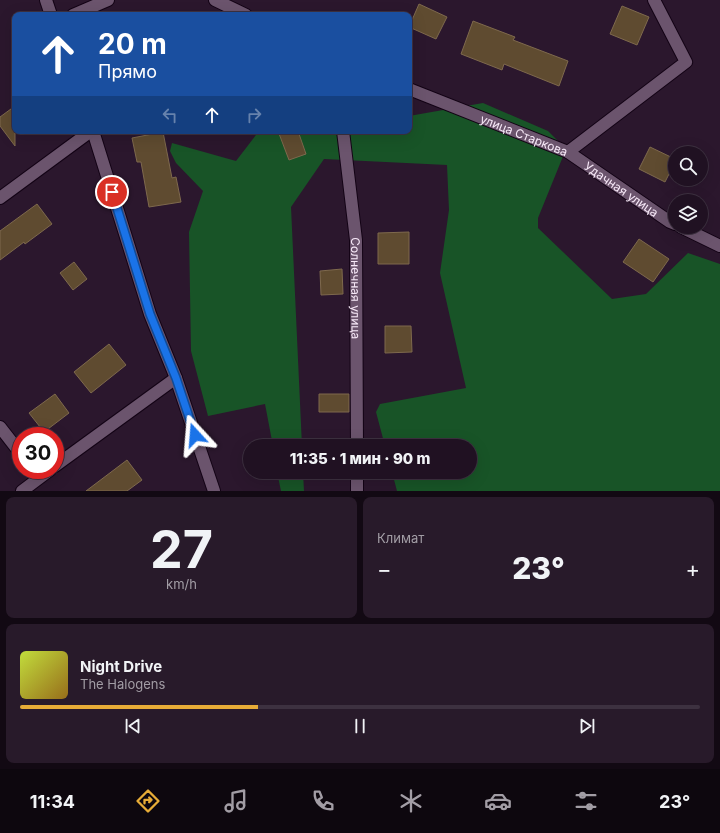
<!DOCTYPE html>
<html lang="ru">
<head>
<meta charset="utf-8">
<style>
  :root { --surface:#201122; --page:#281a2a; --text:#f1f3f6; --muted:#a29da5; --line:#3d3140; --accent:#e7ac37 }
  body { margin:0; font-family:Inter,sans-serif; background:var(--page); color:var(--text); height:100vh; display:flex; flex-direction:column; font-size:15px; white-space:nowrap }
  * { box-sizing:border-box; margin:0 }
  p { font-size:13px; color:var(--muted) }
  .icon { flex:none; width:22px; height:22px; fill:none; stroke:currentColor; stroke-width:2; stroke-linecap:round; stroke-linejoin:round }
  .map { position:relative; height:491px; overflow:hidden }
  .details { display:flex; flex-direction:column; gap:6px; padding:6px; background:#120913; flex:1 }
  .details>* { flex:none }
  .banner { position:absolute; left:12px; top:12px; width:400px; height:122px; border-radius:8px; box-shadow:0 4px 16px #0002,0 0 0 1px var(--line); background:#1a4fa0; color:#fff; overflow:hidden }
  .tools { position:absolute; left:668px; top:146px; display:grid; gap:8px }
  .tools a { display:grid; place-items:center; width:40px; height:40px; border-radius:50%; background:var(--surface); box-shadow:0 4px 16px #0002,0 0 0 1px var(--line); font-size:20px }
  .speed { position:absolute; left:12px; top:427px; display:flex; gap:8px; font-size:20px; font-weight:700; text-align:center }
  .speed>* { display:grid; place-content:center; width:52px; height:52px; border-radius:50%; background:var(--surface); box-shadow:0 4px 16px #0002,0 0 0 1px var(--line); line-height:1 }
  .speed .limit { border:6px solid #d22; background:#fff; color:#111 }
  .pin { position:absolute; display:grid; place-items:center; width:34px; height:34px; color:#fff; margin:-17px; border:2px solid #fff; border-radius:50%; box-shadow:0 1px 4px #0007 }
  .me { position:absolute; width:44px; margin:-22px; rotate:341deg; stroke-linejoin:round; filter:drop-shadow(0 0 3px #0008) }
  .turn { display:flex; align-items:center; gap:14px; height:84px; padding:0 20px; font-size:18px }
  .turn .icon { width:52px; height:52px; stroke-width:2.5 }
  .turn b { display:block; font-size:28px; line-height:34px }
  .lanes { display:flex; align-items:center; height:38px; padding:0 20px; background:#0003; justify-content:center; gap:20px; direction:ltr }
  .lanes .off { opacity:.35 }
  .big { font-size:30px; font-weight:800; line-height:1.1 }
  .details .tile { flex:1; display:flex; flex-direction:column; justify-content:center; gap:6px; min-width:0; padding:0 14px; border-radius:8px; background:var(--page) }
  .details .dial { align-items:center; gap:0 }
  .dial b { font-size:52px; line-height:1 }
  .song { display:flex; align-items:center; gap:12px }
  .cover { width:48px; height:48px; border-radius:6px; background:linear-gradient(135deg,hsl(70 70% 55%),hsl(40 70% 35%)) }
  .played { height:4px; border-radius:2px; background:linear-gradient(90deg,var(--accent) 35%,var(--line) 35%) }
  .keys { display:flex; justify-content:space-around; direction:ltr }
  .heat { display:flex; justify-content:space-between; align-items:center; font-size:22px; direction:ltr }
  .details .tiles { flex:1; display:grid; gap:6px; grid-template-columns:1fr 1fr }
  .tile:last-child { grid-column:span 2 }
  .trip { position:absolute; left:243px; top:439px; width:234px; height:40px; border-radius:20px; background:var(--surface); box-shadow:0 4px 16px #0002,0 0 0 1px var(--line); font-weight:800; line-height:40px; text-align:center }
  .menu { display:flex; height:64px; justify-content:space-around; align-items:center; background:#0d070e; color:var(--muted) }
  .menu .icon { width:28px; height:28px }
  .menu .selected { color:var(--accent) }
  .menu b { font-size:18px; color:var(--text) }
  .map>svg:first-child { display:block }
</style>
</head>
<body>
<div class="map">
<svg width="720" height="491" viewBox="0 0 720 491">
  <rect width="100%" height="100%" fill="#2b172d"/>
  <path fill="#185427" d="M483 103 548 131 566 149 538 218V228L612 299 646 294 688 253 720 264V491H397L392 472H470V446H385L376 412 380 404 466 388 440 273 449 210 447 165 324 159 291 207 302 446H273L265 404 208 416 191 351 189 232 203 191 176 163 170 151 172 143 236 161 259 131H409V116Z
    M277 472H303L304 491H281Z"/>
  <path fill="#5f4b30" stroke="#7e694d" d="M419 4 447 17 436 39 409 27Z
    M622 6 649 17 637 45 610 34Z
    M473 21 515 37 513 40 568 61 559 86 504 64 502 70 461 54Z
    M15 106V146L0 126V117Z
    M278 131H298L306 154 289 160Z
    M163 132 172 178 176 177 181 202 149 207 141 162H137L132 138Z
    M650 147 675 159V162L665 182 639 169Z
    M37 204 52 224 25 244 24 242 0 260V231Z
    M409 232V264H378V233Z
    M639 239 669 259 653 282 623 262Z
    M74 262 87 279 73 290 60 273Z
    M342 269 343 294 321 295 320 271Z
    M385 326H411L412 352 385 353Z
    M109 344 126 365 91 393 74 372Z
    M55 394 69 413 44 432 29 413Z
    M319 394H349V412H319Z
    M127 460 142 480 127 491H86Z"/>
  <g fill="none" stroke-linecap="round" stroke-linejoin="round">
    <defs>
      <g id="minor">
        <path d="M46 0 51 15"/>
        <path d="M215 0 246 15"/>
        <path d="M73 15 108 0"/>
        <path id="s1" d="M409 89 568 152 686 62 654 0"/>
        <path d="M93 131 150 314 176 378 214 491"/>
        <path id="s2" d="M343 131 356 240 357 446"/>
        <path id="s3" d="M568 152 670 222 675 224"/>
        <path d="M0 198 91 131"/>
        <path d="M681 227 720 246"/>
        <path d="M0 427 21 454"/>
        <path d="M55 466 176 378"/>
        <path d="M357 472V491"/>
        <path d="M22 491 50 470"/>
      </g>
    </defs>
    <use href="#minor" stroke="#130315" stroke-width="14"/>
    <use href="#minor" stroke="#6b546d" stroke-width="12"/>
  </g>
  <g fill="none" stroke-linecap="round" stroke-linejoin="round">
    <defs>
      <path id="route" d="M112 192 150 314 176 378 195 435"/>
    </defs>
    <use href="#route" stroke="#114b97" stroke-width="10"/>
    <use href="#route" stroke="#1a73e8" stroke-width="7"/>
  </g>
  <g text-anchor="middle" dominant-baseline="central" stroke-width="4" stroke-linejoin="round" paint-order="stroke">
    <g font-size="12" fill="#f7e9f8" stroke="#210e23">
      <text stroke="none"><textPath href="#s1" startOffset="124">улица Старкова</textPath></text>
      <text stroke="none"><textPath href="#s3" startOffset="65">Удачная улица</textPath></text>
      <text stroke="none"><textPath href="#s2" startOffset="158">Солнечная улица</textPath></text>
    </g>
  </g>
</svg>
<div class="tools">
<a><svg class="icon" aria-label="search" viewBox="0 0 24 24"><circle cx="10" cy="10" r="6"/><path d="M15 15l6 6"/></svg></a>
<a><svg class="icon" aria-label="layers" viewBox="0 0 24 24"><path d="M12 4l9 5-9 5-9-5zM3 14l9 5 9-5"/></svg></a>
</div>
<div class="speed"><div class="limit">30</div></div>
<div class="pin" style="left:112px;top:192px;background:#d93025"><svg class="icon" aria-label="arrive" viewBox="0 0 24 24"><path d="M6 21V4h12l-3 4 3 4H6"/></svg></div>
<svg class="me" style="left:195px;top:435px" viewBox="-20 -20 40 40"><path d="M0-17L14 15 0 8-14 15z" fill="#1a73e8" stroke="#fff" stroke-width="4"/></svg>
<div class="trip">11:35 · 1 мин · 90 m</div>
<div class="banner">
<div class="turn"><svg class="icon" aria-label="ahead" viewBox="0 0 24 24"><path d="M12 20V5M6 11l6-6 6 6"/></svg><div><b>20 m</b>Прямо</div></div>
<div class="lanes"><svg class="icon off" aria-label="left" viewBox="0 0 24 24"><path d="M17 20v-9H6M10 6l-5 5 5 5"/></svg><svg class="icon" aria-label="ahead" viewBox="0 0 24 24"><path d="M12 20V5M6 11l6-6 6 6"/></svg><svg class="icon off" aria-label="right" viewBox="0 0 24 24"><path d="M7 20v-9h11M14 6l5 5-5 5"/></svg></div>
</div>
</div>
<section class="details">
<div class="tiles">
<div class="tile dial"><b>27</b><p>km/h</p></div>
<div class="tile"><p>Климат</p>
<div class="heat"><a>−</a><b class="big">23°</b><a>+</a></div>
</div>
<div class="tile">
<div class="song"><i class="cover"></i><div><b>Night Drive</b><p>The Halogens</p></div></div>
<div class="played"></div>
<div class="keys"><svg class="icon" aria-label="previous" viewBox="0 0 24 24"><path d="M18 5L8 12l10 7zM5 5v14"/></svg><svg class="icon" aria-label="pause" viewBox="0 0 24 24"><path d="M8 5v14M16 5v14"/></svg><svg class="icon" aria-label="next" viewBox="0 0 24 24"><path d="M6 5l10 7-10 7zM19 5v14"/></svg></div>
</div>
</div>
</section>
<nav class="menu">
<b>11:34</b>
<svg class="icon selected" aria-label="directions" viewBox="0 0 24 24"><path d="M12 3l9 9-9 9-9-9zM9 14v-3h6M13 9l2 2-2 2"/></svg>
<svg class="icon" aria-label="music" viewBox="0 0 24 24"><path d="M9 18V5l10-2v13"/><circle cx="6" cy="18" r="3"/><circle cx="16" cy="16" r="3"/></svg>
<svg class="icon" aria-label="phone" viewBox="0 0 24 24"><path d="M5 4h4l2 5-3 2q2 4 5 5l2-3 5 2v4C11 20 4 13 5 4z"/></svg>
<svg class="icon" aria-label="climate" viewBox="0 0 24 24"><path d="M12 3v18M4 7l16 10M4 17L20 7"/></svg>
<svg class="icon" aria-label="car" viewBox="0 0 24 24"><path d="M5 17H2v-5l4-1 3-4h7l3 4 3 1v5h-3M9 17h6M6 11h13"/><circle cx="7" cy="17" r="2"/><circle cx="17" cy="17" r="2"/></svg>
<svg class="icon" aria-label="filters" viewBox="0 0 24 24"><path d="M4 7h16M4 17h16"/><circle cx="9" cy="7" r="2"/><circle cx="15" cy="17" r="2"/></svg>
<b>23°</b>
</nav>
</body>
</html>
